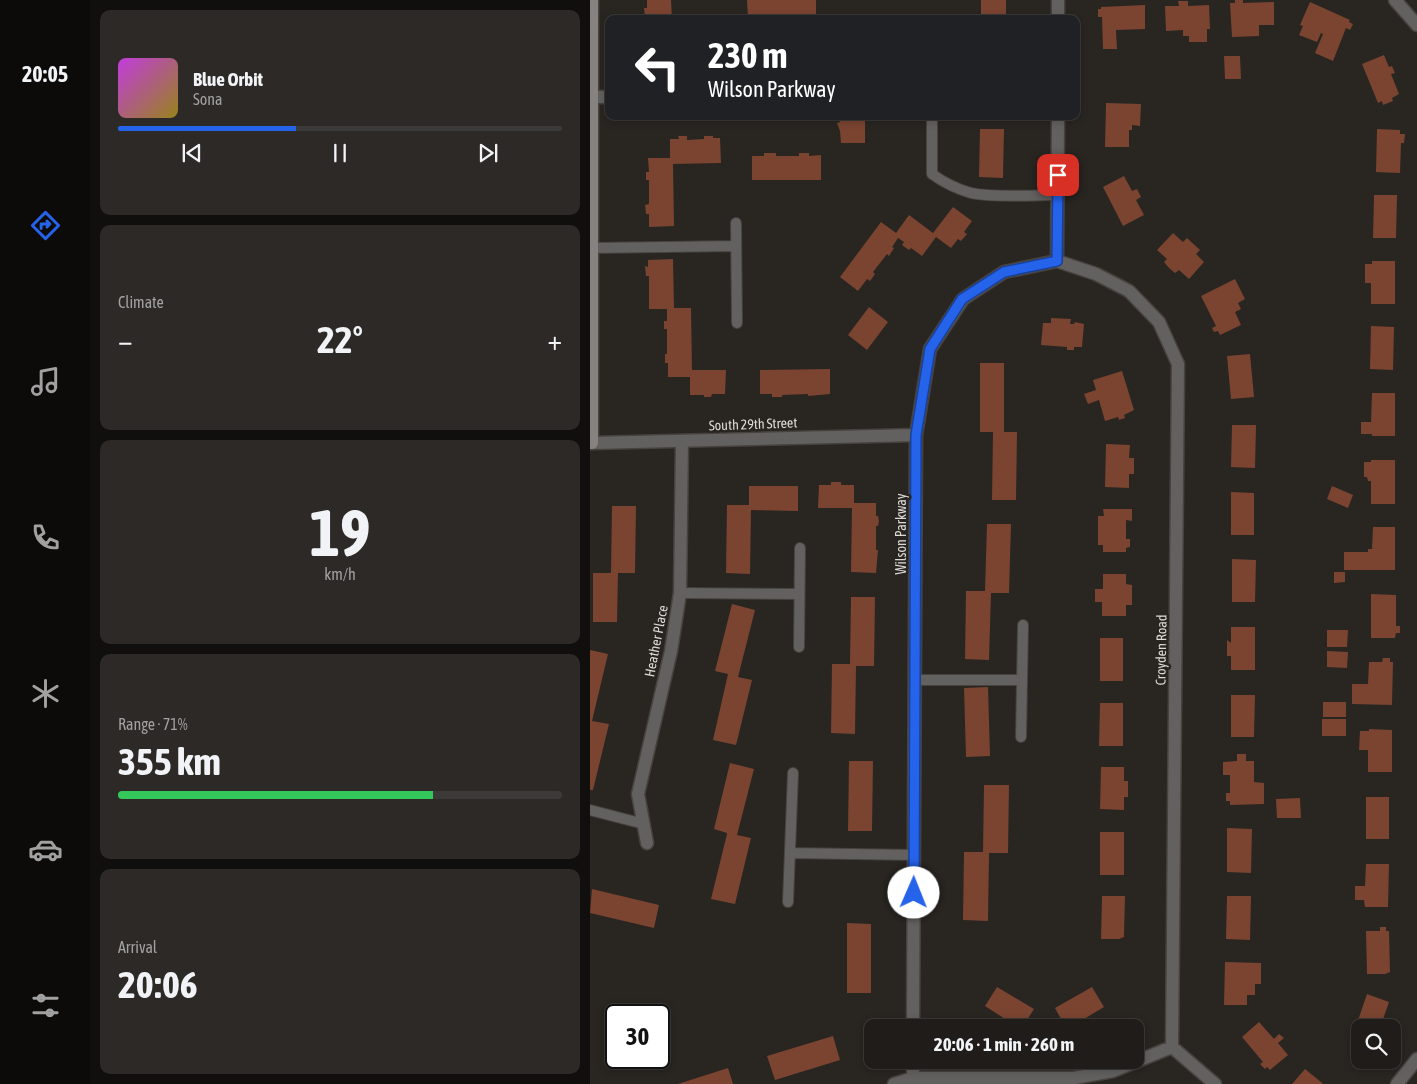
<!DOCTYPE html>
<html lang="en">
<head>
<meta charset="utf-8">
<style>
  :root { --surface:#1f1c19; --page:#2c2926; --text:#f1f3f6; --muted:#a1a1a2; --line:#3c3a38; --accent:#2563eb }
  body { margin:0; font-family:"Asap Condensed",sans-serif; background:var(--page); color:var(--text); height:100vh; display:flex; flex-direction:column; font-size:19px; white-space:nowrap }
  * { box-sizing:border-box; margin:0 }
  p { font-size:16px; color:var(--muted) }
  .icon { flex:none; width:28px; height:28px; fill:none; stroke:currentColor; stroke-width:2; stroke-linecap:round; stroke-linejoin:round }
  .map { position:relative; flex:1; overflow:hidden }
  .details { display:flex; flex-direction:column; gap:10px; padding:10px; background:#110f0e; width:500px }
  .details>* { flex:none }
  .banner { position:absolute; left:15px; top:15px; width:475px; height:105px; border-radius:10px; box-shadow:0 2px 8px #0003,0 0 0 1px var(--line); background:#202124; color:#fff; overflow:hidden }
  .fabs { position:absolute; left:761px; top:1019px; display:grid; gap:10px }
  .fabs a { display:grid; place-items:center; width:50px; height:50px; border-radius:10px; background:var(--surface); box-shadow:0 2px 8px #0003,0 0 0 1px var(--line); font-size:25px }
  .speed { position:absolute; left:15px; top:1004px; display:flex; gap:10px; font-size:25px; font-weight:700; text-align:center }
  .speed>* { display:grid; place-content:center; width:65px; height:65px; border-radius:50%; background:var(--surface); box-shadow:0 2px 8px #0003,0 0 0 1px var(--line); line-height:1 }
  .speed .limit { border:2px solid #111; border-radius:8px; background:#fff; color:#111 }
  .pin { position:absolute; display:grid; place-items:center; width:42px; height:42px; color:#fff; margin:-21px; border-radius:10px; box-shadow:0 2px 8px #0006 }
  .me { position:absolute; width:55px; margin:-28px; rotate:1deg; stroke-linejoin:round; filter:drop-shadow(0 0 4px #0008) }
  .turn { display:flex; align-items:center; gap:18px; height:105px; padding:0 20px; font-size:22px }
  .turn .icon { width:65px; height:65px; stroke-width:2.5 }
  .turn b { display:block; font-size:35px; line-height:42px }
  .big { font-size:38px; font-weight:700; line-height:1.1 }
  .details .widget { flex:1; display:flex; flex-direction:column; justify-content:center; gap:8px; min-width:0; padding:0 18px; border-radius:10px; background:var(--page) }
  .details .dial { align-items:center; gap:0 }
  .dial b { font-size:65px; line-height:1 }
  .song { display:flex; align-items:center; gap:15px }
  .cover { width:60px; height:60px; border-radius:8px; background:linear-gradient(135deg,hsl(290 70% 55%),hsl(50 70% 35%)) }
  .played { height:5px; border-radius:2px; background:linear-gradient(90deg,var(--accent) 40%,var(--line) 40%) }
  .keys { display:flex; justify-content:space-around; direction:ltr }
  .heat { display:flex; justify-content:space-between; align-items:center; font-size:28px; direction:ltr }
  .charge { height:8px; border-radius:4px; background:linear-gradient(90deg,#34c759 71%,var(--line) 0) }
  .trip { position:absolute; left:274px; top:1019px; width:280px; height:50px; border-radius:10px; background:var(--surface); box-shadow:0 2px 8px #0003,0 0 0 1px var(--line); font-weight:700; line-height:50px; text-align:center }
  main { display:flex; flex:1; min-height:0 }
  .tab-bar { display:flex; flex-direction:column; width:90px; justify-content:space-around; align-items:center; background:#0c0b0a; color:var(--muted) }
  .tab-bar .icon { width:35px; height:35px }
  .tab-bar .selected { color:var(--accent) }
  .tab-bar b { font-size:22px; color:var(--text) }
  .map>svg:first-child { display:block }
</style>
</head>
<body>
<main>
<nav class="tab-bar">
<b>20:05</b>
<svg class="icon selected" aria-label="directions" viewBox="0 0 24 24"><path d="M12 3l9 9-9 9-9-9zM9 14v-3h6M13 9l2 2-2 2"/></svg>
<svg class="icon" aria-label="music" viewBox="0 0 24 24"><path d="M9 18V5l10-2v13"/><circle cx="6" cy="18" r="3"/><circle cx="16" cy="16" r="3"/></svg>
<svg class="icon" aria-label="phone" viewBox="0 0 24 24"><path d="M5 4h4l2 5-3 2q2 4 5 5l2-3 5 2v4C11 20 4 13 5 4z"/></svg>
<svg class="icon" aria-label="climate" viewBox="0 0 24 24"><path d="M12 3v18M4 7l16 10M4 17L20 7"/></svg>
<svg class="icon" aria-label="car" viewBox="0 0 24 24"><path d="M5 17H2v-5l4-1 3-4h7l3 4 3 1v5h-3M9 17h6M6 11h13"/><circle cx="7" cy="17" r="2"/><circle cx="17" cy="17" r="2"/></svg>
<svg class="icon" aria-label="filters" viewBox="0 0 24 24"><path d="M4 7h16M4 17h16"/><circle cx="9" cy="7" r="2"/><circle cx="15" cy="17" r="2"/></svg>
</nav>
<section class="details">
<div class="widget">
<div class="song"><i class="cover"></i><div><b>Blue Orbit</b><p>Sona</p></div></div>
<div class="played"></div>
<div class="keys"><svg class="icon" aria-label="previous" viewBox="0 0 24 24"><path d="M18 5L8 12l10 7zM5 5v14"/></svg><svg class="icon" aria-label="pause" viewBox="0 0 24 24"><path d="M8 5v14M16 5v14"/></svg><svg class="icon" aria-label="next" viewBox="0 0 24 24"><path d="M6 5l10 7-10 7zM19 5v14"/></svg></div>
</div>
<div class="widget"><p>Climate</p>
<div class="heat"><a>−</a><b class="big">22°</b><a>+</a></div>
</div>
<div class="widget dial"><b>19</b><p>km/h</p></div>
<div class="widget"><p>Range · 71%</p><b class="big">355 km</b><div class="charge"></div></div>
<div class="widget"><p>Arrival</p><b class="big">20:06</b></div>
</section>
<div class="map">
<svg width="827" height="1084" viewBox="0 0 827 1084">
  <rect width="100%" height="100%" fill="#292521"/>
  <path fill="#7a4431" d="M57 0H81L82 19H57V17H55L54 8H57Z
    M157 0H226V19H158Z
    M391 0H416V14H391Z
    M645 0H653V3L684 2V25H669V36L642 37 640 3H645Z
    M588 1H598V6L619 5 620 29H617V42H599V36H593V30L576 31 575 6H589Z
    M720 2 760 20 759 22 763 24 760 30 756 28 743 61 725 53 733 34 731 33 727 42 709 35 713 26 710 25Z
    M555 5V29L526 30 527 49H513L512 17H508V9H511V7Z
    M794 55 799 67 802 66 805 73 801 74 809 94 802 98 803 101 793 105 792 101 788 103 772 64Z
    M634 56H650L651 79H635Z
    M516 103 551 104 550 126 542 125V130H539V147H515Z
    M250 116H275V143H251L250 131 247 123 250 122Z
    M390 129H414L413 178 389 177Z
    M787 129 810 130V134H815L814 143H811L810 173 786 172Z
    M88 136H97V140L114 139V136H123V138H130L131 163 83 164 84 226 59 227V214H56L55 205 59 204V180H56V172H59L58 158H80V139H89Z
    M174 153H186V156H209V153H219V156L231 155V180H162V156H174Z
    M534 176 542 191 547 189 551 197 546 200 554 215 533 226 513 187Z
    M784 195H807L806 238H783Z
    M363 207 382 221 374 232 377 234 371 241 368 239 361 248 346 237 332 256 321 248 319 250 312 245 314 242 308 238 302 247 304 248 299 256 297 254 283 272 285 274 280 281 277 279 268 291 250 277 291 222 306 233 319 215 343 233Z
    M583 233 593 242 597 238 610 250 606 254 614 262 599 279 589 270 585 273 579 268 574 262 577 259 567 250Z
    M83 259 84 308H101L102 370H136L135 394H122L121 397H114V395H100V377H78V363H75V354H77V329H74V321H77V309H59V276H56L55 266 58 267V260Z
    M782 261H805V304H781V283H775V264H782Z
    M645 279 655 299 648 303 651 309 645 312 651 325 630 335 628 331 624 332 622 328 626 326 611 296Z
    M279 307 298 322 277 350 258 335Z
    M461 318 481 319 480 324H484L485 322 494 324 492 347H484V350H477V347L451 345 453 323H461Z
    M781 326 804 327 803 370 780 369Z
    M660 354 664 397 641 399 637 356Z
    M390 363H414V432H427L426 500H402L403 432H390Z
    M240 369V394L218 396V394L192 395V397H182V394H170V370Z
    M532 371 544 410 534 415 535 418 529 420 528 417 515 421 509 400 498 404 494 394 506 390 503 380Z
    M782 393H805V436H782V434H771V422H781Z
    M642 425H666L665 468 641 467Z
    M516 444 540 445 539 458H544V474H539V488L515 487Z
    M781 460H805V504H781V481H778L777 477H774V462H781Z
    M241 482H251V485H264V503H286V516H288L289 521 288 526H286V550H288L286 573 261 572 262 508H228L229 485H241Z
    M159 486H208V511L161 510 160 574 136 573 137 505H159Z
    M742 486 763 495 758 508 737 499Z
    M641 492 664 493V535H641Z
    M22 506H46L45 573H28L27 622H3V573H21Z
    M513 509H542V521L536 520V539H540V547L536 548V552H513V545H508V516H514Z
    M397 524H421L419 593H401L399 660 375 659 376 591H395Z
    M783 527H805V570H754V552H778V549H782Z
    M642 559 666 560 665 602H642Z
    M744 572H755V582L744 583Z
    M513 574H536V584L542 585V605H536V616H512V602H505V589H513Z
    M781 594 806 595V626H810V633H806L805 638H781Z
    M261 597H285L284 666H266L265 734 241 733 242 664H260Z
    M142 604 165 610 148 677 162 680 146 745 123 740 138 674 125 671Z
    M641 627H665V670H641V656H637V640L641 643Z
    M737 630H758L757 647H737Z
    M510 638H533V681H510Z
    M0 650 18 654 2 721 19 724 3 790H0Z
    M737 651 758 652 757 668 737 667Z
    M793 658H800V662H803L802 705 762 704V684H778L779 662H792Z
    M398 687 400 756 376 757 374 688Z
    M641 695H665L664 737H641Z
    M733 702H756V717H733Z
    M510 703H533V746H509Z
    M732 719H756V736H732Z
    M779 729 802 730V772H778V750H769L770 731H779Z
    M647 754H656V761H664V782L674 783V804L640 805V801H636V793H640V775H633V762L647 761Z
    M259 761H283L282 831H258Z
    M140 763 164 769 147 835 161 838 145 904 121 899 137 834V833L124 829Z
    M511 767H534V781H538V797H534V810L510 809Z
    M394 785H419L418 853H399L398 921 373 920 374 852H393Z
    M776 797H799V839H776Z
    M710 798 711 818H687L686 799Z
    M637 828 662 829 661 873 637 872Z
    M510 832H534V875H510Z
    M776 864H799L798 907H775L774 900H765V886H775Z
    M2 889 69 905 64 928 0 913Z
    M512 896H535L534 937 529 939H511Z
    M637 896H661L660 940 636 939Z
    M257 923 281 924V993H257Z
    M790 927H796V931H799L800 972 795 974H777L776 931H790Z
    M635 962 671 963V984H665V995H657V1005H634Z
    M407 987 444 1009 432 1028H429L395 1006Z
    M502 987 514 1007 479 1028H476L465 1008Z
    M777 994 799 1002 790 1028H770V1037L763 1035Z
    M669 1022 684 1039 689 1034 694 1038 688 1043 698 1055 680 1070 677 1067 675 1069 670 1064 673 1062 652 1037Z
    M243 1036 250 1060 185 1080 177 1056Z
    M138 1068 143 1084H88Z
    M715 1069 731 1082 733 1084H702Z"/>
  <g fill="none" stroke-linecap="round" stroke-linejoin="round">
    <defs>
      <path id="lane" d="M342 116V174C353 182 367 189 381 193 404 198 443 195 468 195
        M146 223 147 323
        M2 248 146 246
        M90 593 209 594
        M209 647 210 548
        M326 680H432
        M431 737 433 625
        M0 810 54 824
        M200 853 325 855
        M198 902 203 773"/>
      <path id="street" d="M805 0 827 25
        M468 19V0
        M2 97H19
        M467 261 468 116
        M2 443 326 435
        M57 843 48 794 81 651 90 593 92 441
        M323 1028 326 435 340 349 373 299 414 272 467 261 506 274 539 291 569 322 588 364 582 1047 625 1084
        M323 1078V1060
        M304 1084 323 1078H484L523 1071 582 1047
        M807 1084 827 1059"/>
      <path id="secondary" d="M0 443H2V0"/>
    </defs>
    <use href="#lane" stroke="#46423e" stroke-width="12"/>
    <use href="#street" stroke="#46423e" stroke-width="15"/>
    <use href="#secondary" stroke="#46423e" stroke-width="15"/>
    <use href="#lane" stroke="#63615f" stroke-width="10"/>
    <use href="#street" stroke="#63615f" stroke-width="12"/>
    <use href="#secondary" stroke="#86827f" stroke-width="12"/>
  </g>
  <g fill="none" stroke-linecap="round" stroke-linejoin="round">
    <defs>
      <path id="route" d="M324 893 326 435 340 349 372 299 414 272 467 261 468 175"/>
    </defs>
    <use href="#route" stroke="#184099" stroke-width="12"/>
    <use href="#route" stroke="#2563eb" stroke-width="9"/>
  </g>
  <g text-anchor="middle" dominant-baseline="central" stroke-width="5" stroke-linejoin="round" paint-order="stroke">
    <g font-size="14" fill="#dddbd8" stroke="#292521">
      <text transform="translate(163 424) rotate(-2)">South 29th Street</text>
      <text transform="translate(311 534) rotate(-90)">Wilson Parkway</text>
      <text transform="translate(66 641) rotate(-79)">Heather Place</text>
      <text transform="translate(571 650) rotate(-89)">Croyden Road</text>
    </g>
  </g>
</svg>
<div class="fabs">
<a><svg class="icon" aria-label="search" viewBox="0 0 24 24"><circle cx="10" cy="10" r="6"/><path d="M15 15l6 6"/></svg></a>
</div>
<div class="speed"><div class="limit">30</div></div>
<div class="pin" style="left:468px;top:175px;background:#d93025"><svg class="icon" aria-label="arrive" viewBox="0 0 24 24"><path d="M6 21V4h12l-3 4 3 4H6"/></svg></div>
<svg class="me" style="left:324px;top:893px" viewBox="-20 -20 40 40"><circle r="19" fill="#fff"/><path d="M0-13L10 11 0 6-10 11z" fill="#2563eb"/></svg>
<div class="trip">20:06 · 1 min · 260 m</div>
<div class="banner">
<div class="turn"><svg class="icon" aria-label="left" viewBox="0 0 24 24"><path d="M17 20v-9H6M10 6l-5 5 5 5"/></svg><div><b>230 m</b>Wilson Parkway</div></div>
</div>
</div>
</main>
</body>
</html>
